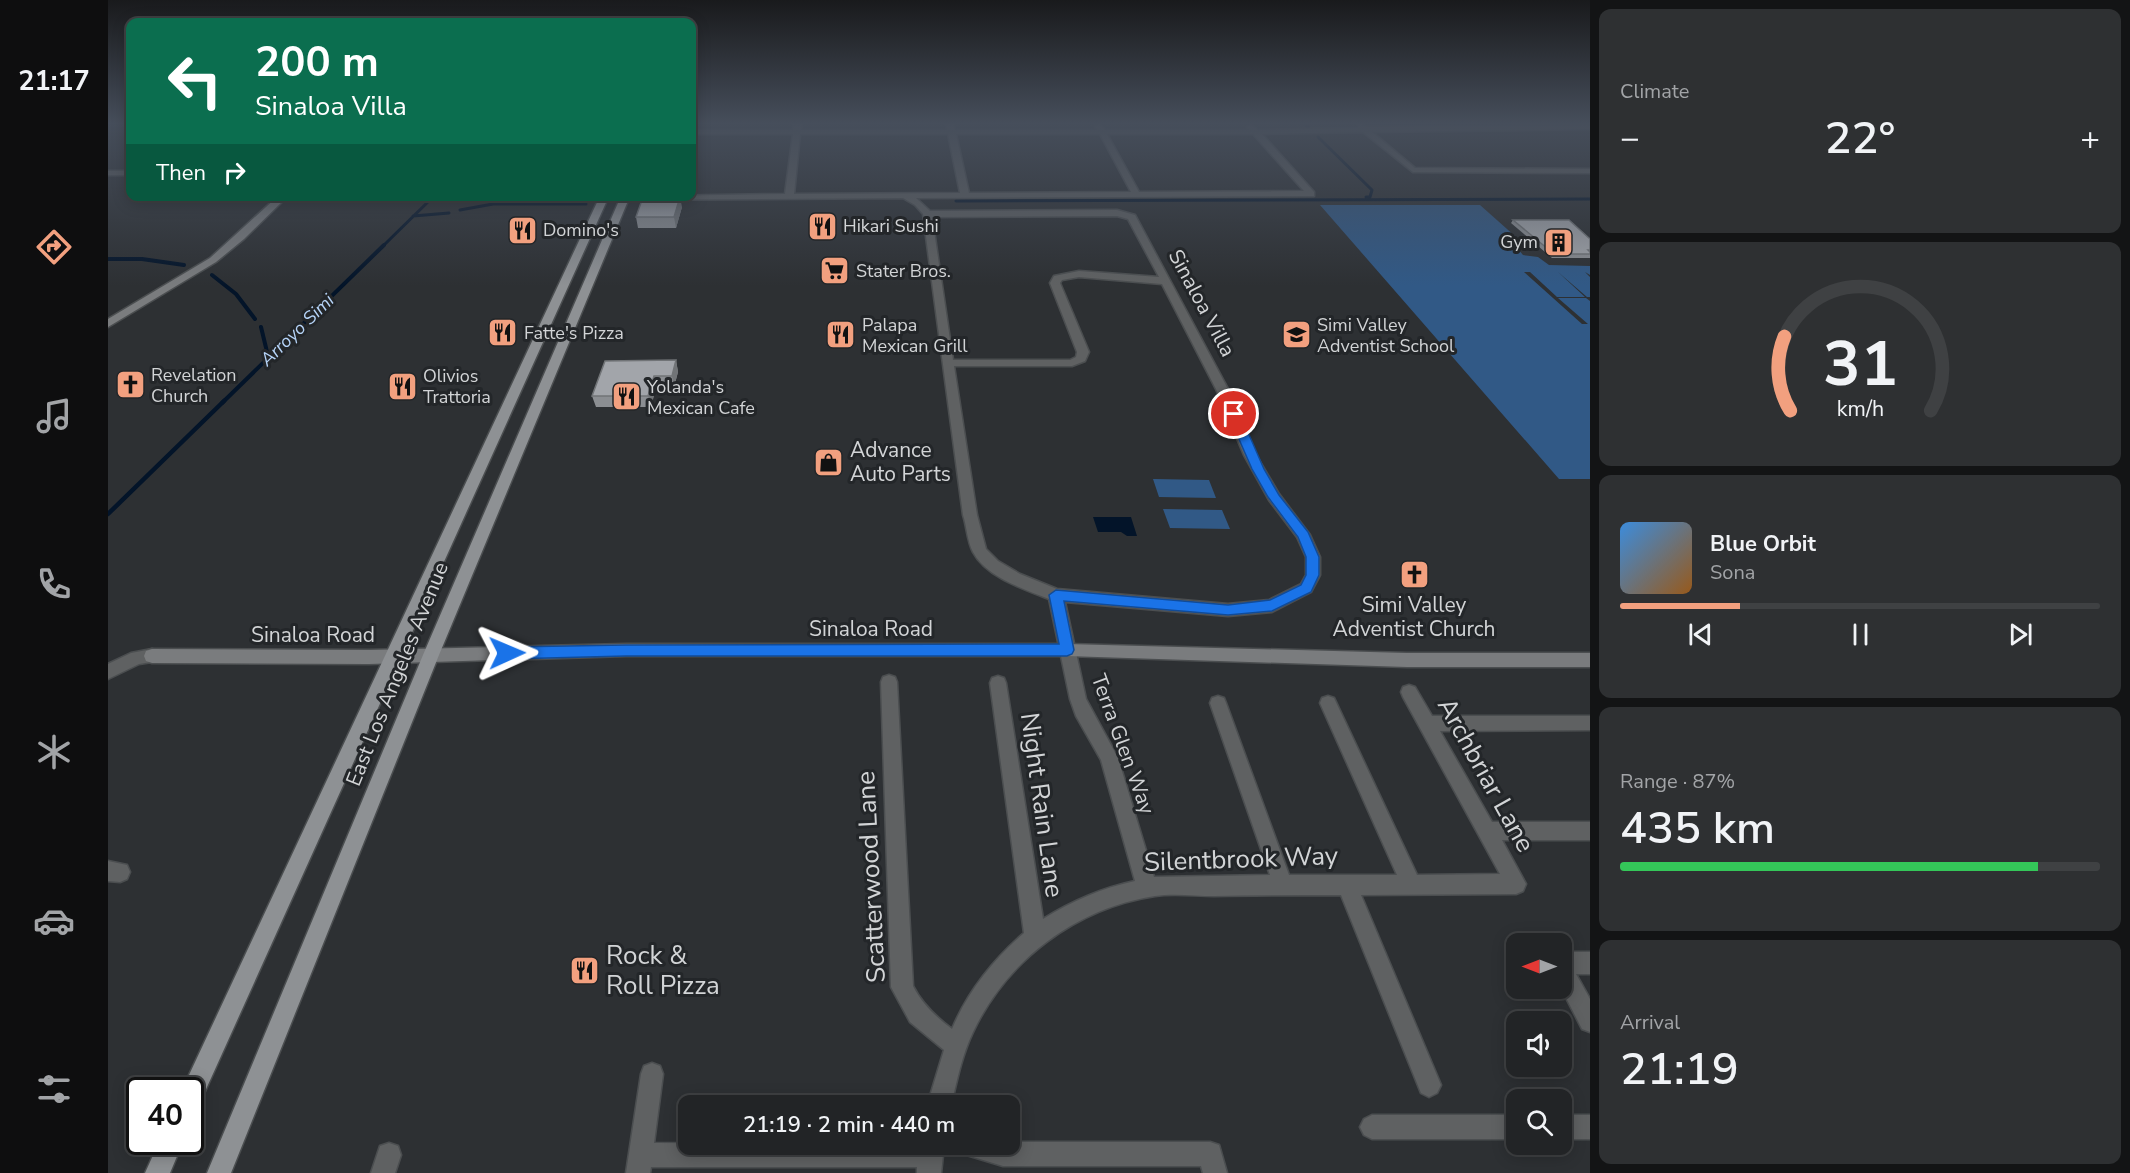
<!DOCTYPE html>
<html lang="en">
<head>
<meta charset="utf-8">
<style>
  :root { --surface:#222426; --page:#2e3032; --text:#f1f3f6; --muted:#a2a4a7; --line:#3f4143; --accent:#f2a07f }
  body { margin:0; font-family:"Nunito Sans",sans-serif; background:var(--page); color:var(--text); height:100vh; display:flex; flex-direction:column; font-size:22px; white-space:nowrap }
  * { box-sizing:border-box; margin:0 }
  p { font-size:20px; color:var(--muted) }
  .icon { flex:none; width:33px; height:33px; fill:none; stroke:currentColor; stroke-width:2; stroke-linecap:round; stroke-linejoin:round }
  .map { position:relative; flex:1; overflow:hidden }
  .side { display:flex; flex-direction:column; gap:9px; padding:9px; background:#131415; width:540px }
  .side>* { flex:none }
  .hud { position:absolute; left:18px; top:18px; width:570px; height:183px; border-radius:12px; box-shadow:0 3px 15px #0003,0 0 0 2px var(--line); background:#0b6e4f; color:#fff; overflow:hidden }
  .needle { width:39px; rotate:270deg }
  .fabs { position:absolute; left:1398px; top:933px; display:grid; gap:12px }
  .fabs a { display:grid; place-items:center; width:66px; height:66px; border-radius:12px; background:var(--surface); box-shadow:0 3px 15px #0003,0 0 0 2px var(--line); font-size:30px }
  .speed { position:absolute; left:18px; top:1077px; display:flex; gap:12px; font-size:30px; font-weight:700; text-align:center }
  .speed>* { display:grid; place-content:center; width:78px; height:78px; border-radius:50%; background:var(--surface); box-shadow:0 3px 15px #0003,0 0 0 2px var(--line); line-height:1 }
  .speed .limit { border:3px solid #111; border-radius:9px; background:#fff; color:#111 }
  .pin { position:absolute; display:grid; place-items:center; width:51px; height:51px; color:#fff; margin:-26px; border:3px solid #fff; border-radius:50%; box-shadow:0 2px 6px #0007 }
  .me { position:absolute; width:66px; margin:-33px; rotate:89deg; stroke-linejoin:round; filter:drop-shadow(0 0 4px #0008) }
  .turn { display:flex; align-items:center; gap:21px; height:126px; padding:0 30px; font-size:27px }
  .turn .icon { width:78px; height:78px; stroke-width:2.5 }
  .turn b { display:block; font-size:42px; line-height:51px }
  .then { display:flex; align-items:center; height:57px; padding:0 30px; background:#0003; gap:12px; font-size:22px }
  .big { font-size:45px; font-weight:600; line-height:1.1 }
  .side .widget { flex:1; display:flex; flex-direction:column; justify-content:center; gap:9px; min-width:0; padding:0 21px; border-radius:12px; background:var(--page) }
  .side .dial { align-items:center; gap:0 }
  .dial svg { height:156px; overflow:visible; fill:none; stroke:var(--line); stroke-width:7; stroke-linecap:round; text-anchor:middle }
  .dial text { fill:var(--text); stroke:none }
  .song { display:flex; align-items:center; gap:18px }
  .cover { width:72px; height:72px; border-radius:9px; background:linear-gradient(135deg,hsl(210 70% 55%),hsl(30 70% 35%)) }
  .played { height:6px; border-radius:3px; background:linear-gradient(90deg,var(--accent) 25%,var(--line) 25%) }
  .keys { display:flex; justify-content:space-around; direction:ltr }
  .heat { display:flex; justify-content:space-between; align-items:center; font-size:33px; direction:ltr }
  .charge { height:9px; border-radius:4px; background:linear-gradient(90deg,#34c759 87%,var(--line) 0) }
  .trip { position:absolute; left:570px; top:1095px; width:342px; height:60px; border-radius:12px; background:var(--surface); box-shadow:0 3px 15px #0003,0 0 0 2px var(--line); font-weight:600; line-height:60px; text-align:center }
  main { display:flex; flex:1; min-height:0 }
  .menu { display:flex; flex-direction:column; width:108px; justify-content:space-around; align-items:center; background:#0e0e0f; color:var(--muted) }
  .menu .icon { width:42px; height:42px }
  .menu .active { color:var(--accent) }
  .menu b { font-size:27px; color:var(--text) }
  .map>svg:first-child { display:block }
</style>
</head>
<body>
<main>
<nav class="menu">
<b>21:17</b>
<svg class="icon active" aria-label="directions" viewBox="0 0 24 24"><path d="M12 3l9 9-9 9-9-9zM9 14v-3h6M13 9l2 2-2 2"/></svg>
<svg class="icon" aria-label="music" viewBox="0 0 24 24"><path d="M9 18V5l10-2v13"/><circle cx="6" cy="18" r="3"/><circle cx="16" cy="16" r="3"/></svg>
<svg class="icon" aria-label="phone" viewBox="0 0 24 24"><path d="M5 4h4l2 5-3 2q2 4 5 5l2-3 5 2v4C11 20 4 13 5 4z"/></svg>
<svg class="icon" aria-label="climate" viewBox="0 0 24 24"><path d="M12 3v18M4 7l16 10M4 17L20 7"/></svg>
<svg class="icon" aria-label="car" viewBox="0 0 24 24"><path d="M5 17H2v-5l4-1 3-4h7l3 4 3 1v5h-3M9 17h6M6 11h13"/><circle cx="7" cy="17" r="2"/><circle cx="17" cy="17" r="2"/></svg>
<svg class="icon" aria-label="filters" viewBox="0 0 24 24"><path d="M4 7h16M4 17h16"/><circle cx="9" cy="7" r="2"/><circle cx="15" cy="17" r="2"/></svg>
</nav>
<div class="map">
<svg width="1482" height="1173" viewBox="0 0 1482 1173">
  <rect width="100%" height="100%" fill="#2d3033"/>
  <path fill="#315986" d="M1212 205H1372L1417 245 1409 248 1415 255 1430 257 1441 265 1482 266V275L1477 272 1482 277V297H1479L1450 272 1477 297H1449L1422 272H1416L1474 324H1480L1450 298H1478L1482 301V479H1451Z
    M1045 479 1101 480 1108 498 1051 497Z
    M1055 509 1114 510 1122 529 1062 528Z"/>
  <path fill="#031429" d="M985 517H1023L1029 536H1019L1013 532H990Z"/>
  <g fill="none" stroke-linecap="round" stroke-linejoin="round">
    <path stroke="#031429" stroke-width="3" d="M1195 122 1200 127
      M1210 137 1264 190 1262 197H1258
      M848 201 1482 199
      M352 210 385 204H478
      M305 216 341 213
      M275 246 326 196"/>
    <path stroke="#031429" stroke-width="4" d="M0 259H34L76 265
      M104 275 128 294 147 319
      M153 327 160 356
      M114 403 276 245"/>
    <path stroke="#031429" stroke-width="4.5" d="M0 514 116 401"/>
    <defs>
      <path id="street" d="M686 122H694L693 130H839L838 124 841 122H845L847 130H989L987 126 991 124 997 130H1141L1139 127 1143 125 1150 130 1250 128V124H1253L1259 127 1482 125V129L1264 132 1307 168 1482 169V173L1305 172 1255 132 1154 134 1206 192V196L808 198 822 211 1009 210 1027 215 1120 389 1148 455 1171 494 1202 535 1212 557V575L1203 592 1164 612 1120 616 957 602 978 699 1010 758 1046 877 1162 875 1102 703 1104 698 1110 696 1116 698 1118 703 1181 875H1289L1212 703 1214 698 1220 696 1226 698 1309 875 1392 874 1295 697 1293 692 1295 687 1301 685 1307 687 1324 716H1482V730L1332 731 1384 822H1482V840H1394L1418 884 1415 891 1408 894 1253 895 1333 1085 1329 1093 1321 1097 1313 1093 1233 895C1191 895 1148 895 1106 896 1087 896 1066 893 1047 896 968 908 899 960 865 1032 854 1055 849 1080 843 1106H819L836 1050 802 1022 783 987 773 682 775 677 781 675 787 677 789 682 805 986C814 1004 828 1017 844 1029 860 991 886 959 916 933L882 683 884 678 890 676 896 678 898 683 935 919C964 901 994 888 1027 881L993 760 968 716 962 699 941 599C916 589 878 577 865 552 859 541 859 527 855 515L815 214 807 205 795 198 496 200 492 197 677 194 685 134H584V130H685ZM692 134H840L852 193 686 194ZM848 134H992L1023 192 861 193ZM999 134H1145L1196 191 1031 192ZM1009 216 1020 219 1051 277 971 271 946 276 942 283 969 352 968 357 962 360H845L824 217ZM971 277 1054 284 1108 389 1136 455 1161 500 1189 537 1198 557V575L1193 584 1161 600 1120 604 949 589 912 574 890 561 878 549 869 515 846 366H964L977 361 981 352 952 283 954 280Z
        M0 171H22V175H0Z
        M44 649 50 651 52 656 50 661 31 664 0 679V664L23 653Z
        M0 861 19 865 22 872 19 879 12 882 0 881Z
        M1454 952H1482V974H1468L1482 999V1032L1474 1029 1453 988Z
        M544 1063 552 1066 555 1074 546 1143 827 1144 832 1146 835 1155 833 1173H809V1167H543L542 1173H518L533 1074 536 1066Z
        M1264 1115H1408V1139H1264L1256 1135 1252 1127 1256 1119Z
        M1454 1115H1482V1139H1454Z
        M902 1142H1102L1111 1145 1119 1173H1095L1093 1166H895L852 1153 849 1144H902Z
        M281 1143 290 1146 293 1155 287 1173H263L272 1146Z"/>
      <path id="secondary" d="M170 196H180L136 239 108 262 0 327V319L102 258Z
        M518 644H959L1299 653H1482V667H1299L959 656H518L261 664 44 663 38 661 36 656 38 651 44 649 261 650Z"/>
      <path id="primary" d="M492 196H501L90 1107 82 1110V1090H74Z
        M513 196H522L331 655 123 1173H99L315 655Z
        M51 1142H75L62 1173H37Z"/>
    </defs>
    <use href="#street" stroke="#4b4e50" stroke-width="3"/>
    <use href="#secondary" stroke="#4b4e50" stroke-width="3"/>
    <use href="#primary" stroke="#4b4e50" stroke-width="3"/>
    <use href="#street" fill="#5f6162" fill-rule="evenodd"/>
    <use href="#secondary" fill="#7a7c7e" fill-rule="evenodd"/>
    <use href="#primary" fill="#8e9194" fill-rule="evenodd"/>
  </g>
  <path fill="#8b8e92" d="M574 207 568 228H530L528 217Z
    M1405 220 1482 239V258H1444L1403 223Z
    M568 360 570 372 566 387H548L543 407H488L484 396Z"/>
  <path fill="#717477" d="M572 197 574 207 568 228 566 217Z
    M568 360 570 372 566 387 564 376Z
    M546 376 548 387 543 407 540 396Z"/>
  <path fill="#a2a5aa" stroke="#717477" stroke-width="1.5" d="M535 197H572L566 217H528Z
    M1405 220H1461L1482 239V250H1480L1482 252V254H1446Z
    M568 360 564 376H546L540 396H484L497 361Z"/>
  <linearGradient id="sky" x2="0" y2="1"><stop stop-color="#191a1c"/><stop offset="0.43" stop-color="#464e5b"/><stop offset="1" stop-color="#464e5b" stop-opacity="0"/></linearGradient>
  <rect width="1482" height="286" fill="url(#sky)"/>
  <path fill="#1a73e8" stroke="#114b97" stroke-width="1.5" d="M1126 411 1132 414 1156 469 1171 495 1200 532 1211 557V575L1203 592 1164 611 1120 615 956 601 966 650 964 654 959 656H518L399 659 394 657 392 653 394 649 399 647 518 645 951 644 941 595 948 590 1120 605 1162 600 1193 585 1198 575V557L1190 537 1160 497 1144 469 1120 414Z"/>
  <defs>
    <symbol id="restaurant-square" viewBox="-11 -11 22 22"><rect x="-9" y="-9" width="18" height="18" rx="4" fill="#f2a07f" stroke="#232629"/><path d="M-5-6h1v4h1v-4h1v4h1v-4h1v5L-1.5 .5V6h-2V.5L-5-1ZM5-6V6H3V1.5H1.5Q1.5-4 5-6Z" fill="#111"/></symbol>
    <symbol id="building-square" viewBox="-11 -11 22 22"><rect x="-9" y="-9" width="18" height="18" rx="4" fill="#f2a07f" stroke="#232629"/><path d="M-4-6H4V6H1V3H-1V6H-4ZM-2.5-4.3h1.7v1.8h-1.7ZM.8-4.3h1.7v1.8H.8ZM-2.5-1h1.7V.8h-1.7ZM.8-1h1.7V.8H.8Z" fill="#111"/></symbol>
    <symbol id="supermarket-square" viewBox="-11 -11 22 22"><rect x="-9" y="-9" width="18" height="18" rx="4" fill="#f2a07f" stroke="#232629"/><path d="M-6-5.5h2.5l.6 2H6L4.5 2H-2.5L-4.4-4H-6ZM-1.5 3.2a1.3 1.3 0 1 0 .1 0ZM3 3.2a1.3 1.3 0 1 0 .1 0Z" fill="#111"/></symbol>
    <symbol id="school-square" viewBox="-11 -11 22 22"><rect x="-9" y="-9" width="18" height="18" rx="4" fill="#f2a07f" stroke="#232629"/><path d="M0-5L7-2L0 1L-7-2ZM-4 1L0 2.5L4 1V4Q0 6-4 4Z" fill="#111"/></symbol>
    <symbol id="church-square" viewBox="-11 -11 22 22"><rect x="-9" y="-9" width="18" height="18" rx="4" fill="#f2a07f" stroke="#232629"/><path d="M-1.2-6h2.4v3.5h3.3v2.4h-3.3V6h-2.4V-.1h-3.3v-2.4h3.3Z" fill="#111"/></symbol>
    <symbol id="shop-square" viewBox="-11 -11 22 22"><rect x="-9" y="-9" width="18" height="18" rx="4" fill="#f2a07f" stroke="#232629"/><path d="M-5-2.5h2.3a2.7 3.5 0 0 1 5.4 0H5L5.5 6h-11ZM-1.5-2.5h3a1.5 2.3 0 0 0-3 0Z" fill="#111"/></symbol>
  </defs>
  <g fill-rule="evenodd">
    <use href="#restaurant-square" x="698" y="210" width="33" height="33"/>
    <use href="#restaurant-square" x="398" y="214" width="33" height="33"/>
    <use href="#building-square" x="1434" y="226" width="33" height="33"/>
    <use href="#supermarket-square" x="710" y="254" width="33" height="33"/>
    <use href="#restaurant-square" x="378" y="316" width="33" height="33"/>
    <use href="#restaurant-square" x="716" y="318" width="33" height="33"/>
    <use href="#school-square" x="1172" y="318" width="33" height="33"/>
    <use href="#church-square" x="6" y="368" width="33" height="33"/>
    <use href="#restaurant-square" x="278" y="370" width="33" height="33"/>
    <use href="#restaurant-square" x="502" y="380" width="33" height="33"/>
    <use href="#shop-square" x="704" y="446" width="33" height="33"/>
    <use href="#church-square" x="1290" y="558" width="33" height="33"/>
    <use href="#restaurant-square" x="460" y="954" width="33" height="33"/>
  </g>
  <g text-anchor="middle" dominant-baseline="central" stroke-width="6" stroke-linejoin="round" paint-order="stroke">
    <g font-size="18" fill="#d2d4d6" stroke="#232629" text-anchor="start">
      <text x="735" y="226">Hikari Sushi</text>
      <text x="435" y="230">Domino's</text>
      <text x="1430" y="242" text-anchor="end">Gym</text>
      <text x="748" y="271">Stater Bros.</text>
      <text x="754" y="325">Palapa<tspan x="754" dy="21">Mexican Grill</tspan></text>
      <text x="1209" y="325">Simi Valley<tspan x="1209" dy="21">Adventist School</tspan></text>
      <text x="416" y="333">Fatte's Pizza</text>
      <text x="43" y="375">Revelation<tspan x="43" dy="21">Church</tspan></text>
      <text x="315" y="376">Olivios<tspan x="315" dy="21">Trattoria</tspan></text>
      <text x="539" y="387">Yolanda's<tspan x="539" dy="21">Mexican Cafe</tspan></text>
    </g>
    <g font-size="18" font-style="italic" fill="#b6d4f8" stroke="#232629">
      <text transform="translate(189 330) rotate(-44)">Arroyo Simi</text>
    </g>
    <g font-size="21" fill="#d2d4d6" stroke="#232629">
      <text transform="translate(1094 303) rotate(62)">Sinaloa Villa</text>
      <text x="763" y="629">Sinaloa Road</text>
      <text x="205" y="635">Sinaloa Road</text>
      <text transform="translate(289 674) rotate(-68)">East Los Angeles Avenue</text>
      <text transform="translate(1015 744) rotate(70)">Terra Glen Way</text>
    </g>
    <g font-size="21" fill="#d2d4d6" stroke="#232629" text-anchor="start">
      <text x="742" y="450">Advance<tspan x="742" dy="24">Auto Parts</tspan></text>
      <text x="1306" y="605" text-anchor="middle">Simi Valley<tspan x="1306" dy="24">Adventist Church</tspan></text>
    </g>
    <g font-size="26" fill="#d2d4d6" stroke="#232629">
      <text transform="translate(1378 775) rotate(61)">Archbriar Lane</text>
      <text transform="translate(934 805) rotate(82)">Night Rain Lane</text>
      <text transform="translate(1133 859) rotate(-2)">Silentbrook Way</text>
      <text transform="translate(763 877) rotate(-93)">Scatterwood Lane</text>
    </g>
    <g font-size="26" fill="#d2d4d6" stroke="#232629" text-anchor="start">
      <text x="498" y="955">Rock &amp;<tspan x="498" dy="30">Roll Pizza</tspan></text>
    </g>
  </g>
</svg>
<div class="fabs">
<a><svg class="needle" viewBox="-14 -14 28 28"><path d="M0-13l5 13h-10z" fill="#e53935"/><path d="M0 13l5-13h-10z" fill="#a2a4a7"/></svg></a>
<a><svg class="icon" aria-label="sound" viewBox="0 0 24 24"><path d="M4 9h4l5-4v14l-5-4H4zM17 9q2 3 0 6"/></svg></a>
<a><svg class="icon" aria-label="search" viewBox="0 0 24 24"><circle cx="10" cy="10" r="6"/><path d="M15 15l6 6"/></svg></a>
</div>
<div class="speed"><div class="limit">40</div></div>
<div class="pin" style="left:1126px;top:414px;background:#d93025"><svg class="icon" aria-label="arrive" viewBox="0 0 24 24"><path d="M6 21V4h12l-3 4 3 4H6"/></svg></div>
<svg class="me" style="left:399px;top:653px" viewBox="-20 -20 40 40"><path d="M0-17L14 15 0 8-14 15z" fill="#1a73e8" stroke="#fff" stroke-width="4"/></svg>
<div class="trip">21:19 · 2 min · 440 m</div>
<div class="hud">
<div class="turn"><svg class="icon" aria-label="left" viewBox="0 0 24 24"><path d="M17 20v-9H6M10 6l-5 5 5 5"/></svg><div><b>200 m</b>Sinaloa Villa</div></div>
<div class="then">Then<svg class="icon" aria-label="right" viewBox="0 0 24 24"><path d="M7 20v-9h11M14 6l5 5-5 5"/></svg></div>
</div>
</div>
<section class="side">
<div class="widget"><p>Climate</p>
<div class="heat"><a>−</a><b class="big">22°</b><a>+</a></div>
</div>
<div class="widget dial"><svg viewBox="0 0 100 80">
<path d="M14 69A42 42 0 1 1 86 69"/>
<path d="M14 69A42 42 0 0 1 11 31" stroke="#f2a07f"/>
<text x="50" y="56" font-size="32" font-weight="700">31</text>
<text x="50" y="72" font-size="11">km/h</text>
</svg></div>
<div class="widget">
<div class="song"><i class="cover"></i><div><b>Blue Orbit</b><p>Sona</p></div></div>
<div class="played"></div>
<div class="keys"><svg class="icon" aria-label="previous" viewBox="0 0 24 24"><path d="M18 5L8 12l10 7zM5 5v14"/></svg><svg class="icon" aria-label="pause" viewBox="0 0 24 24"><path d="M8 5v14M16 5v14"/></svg><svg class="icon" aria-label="next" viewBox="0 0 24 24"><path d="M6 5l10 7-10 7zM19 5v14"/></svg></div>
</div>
<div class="widget"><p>Range · 87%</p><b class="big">435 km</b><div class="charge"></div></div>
<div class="widget"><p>Arrival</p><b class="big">21:19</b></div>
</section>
</main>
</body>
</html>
